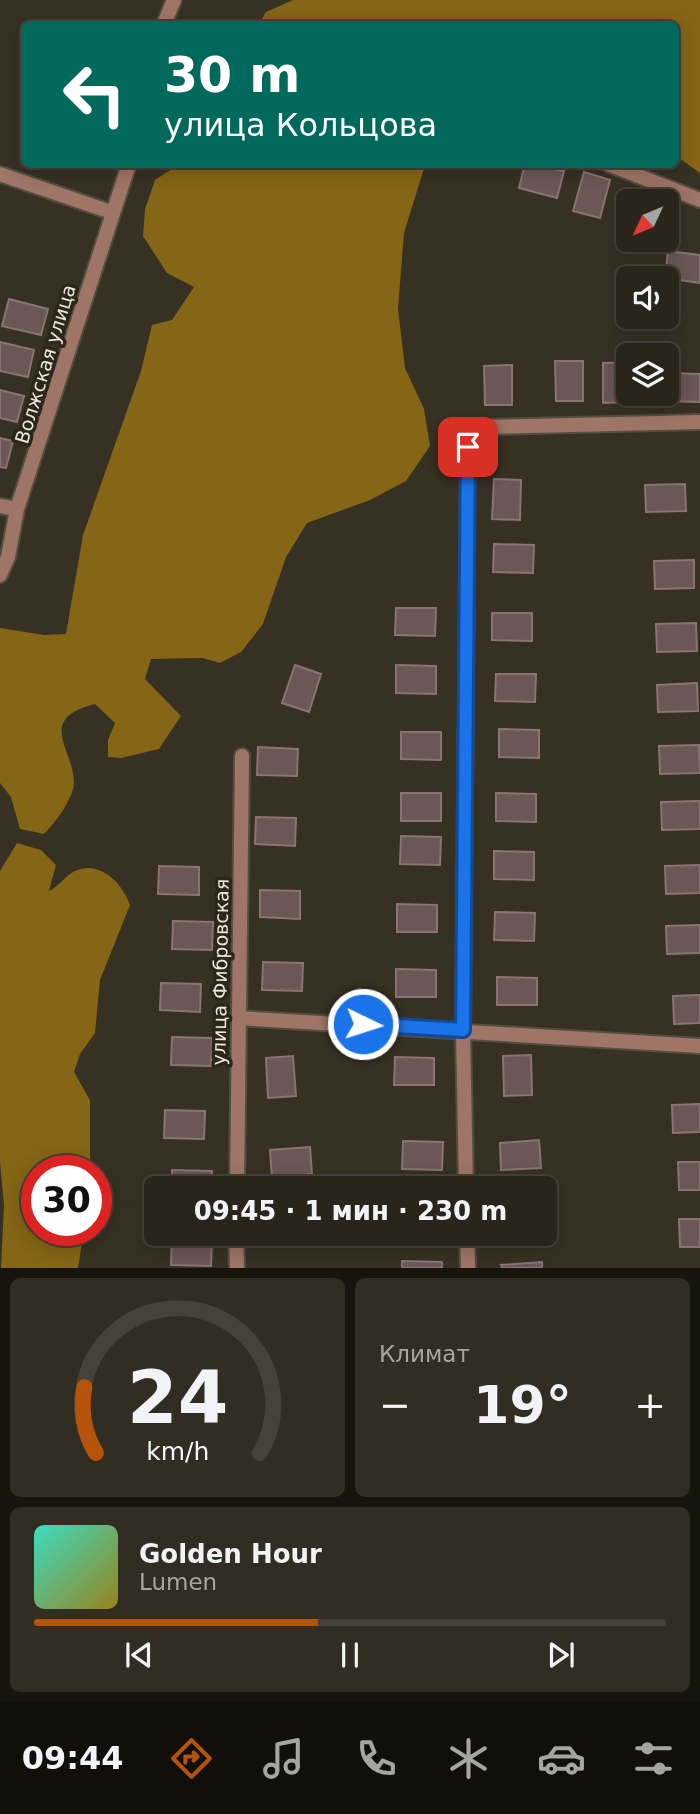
<!DOCTYPE html>
<html lang="ru">
<head>
<meta charset="utf-8">
<style>
  :root { --surface:#29251a; --page:#312d23; --text:#f1f3f6; --muted:#a5a5a2; --line:#454239; --accent:#b45309 }
  body { margin:0; font-family:"DejaVu Sans",sans-serif; background:var(--page); color:var(--text); height:100vh; display:flex; flex-direction:column; font-size:26px; white-space:nowrap }
  * { box-sizing:border-box; margin:0 }
  p { font-size:23px; color:var(--muted) }
  .icon { flex:none; width:38px; height:38px; fill:none; stroke:currentColor; stroke-width:2; stroke-linecap:round; stroke-linejoin:round }
  .map { position:relative; height:1268px; overflow:hidden }
  .side { display:flex; flex-direction:column; gap:10px; padding:10px; background:#17140e; flex:1 }
  .side>* { flex:none }
  .top-card { position:absolute; left:21px; top:21px; width:658px; height:147px; border-radius:10px; box-shadow:0 4px 18px #0003,0 0 0 2px var(--line); background:#00695c; color:#fff; overflow:hidden }
  .needle { width:46px; rotate:226deg }
  .fabs { position:absolute; left:616px; top:189px; display:grid; gap:14px }
  .fabs a { display:grid; place-items:center; width:63px; height:63px; border-radius:10px; background:var(--surface); box-shadow:0 4px 18px #0003,0 0 0 2px var(--line); font-size:35px }
  .speed { position:absolute; left:21px; top:1155px; display:flex; gap:14px; font-size:35px; font-weight:700; text-align:center }
  .speed>* { display:grid; place-content:center; width:91px; height:91px; border-radius:50%; background:var(--surface); box-shadow:0 4px 18px #0003,0 0 0 2px var(--line); line-height:1 }
  .speed .limit { border:10px solid #d22; background:#fff; color:#111 }
  .pin { position:absolute; display:grid; place-items:center; width:60px; height:60px; color:#fff; margin:-30px; border-radius:14px; box-shadow:0 4px 10px #0006 }
  .me { position:absolute; width:77px; margin:-38px; rotate:94deg; stroke-linejoin:round; filter:drop-shadow(0 0 5px #0008) }
  .turn { display:flex; align-items:center; gap:24px; height:147px; padding:0 28px; font-size:32px }
  .turn .icon { width:91px; height:91px; stroke-width:2.5 }
  .turn b { display:block; font-size:49px; line-height:60px }
  .big { font-size:52px; font-weight:800; line-height:1.1 }
  .side .card { flex:1; display:flex; flex-direction:column; justify-content:center; gap:10px; min-width:0; padding:0 24px; border-radius:10px; background:var(--page) }
  .side .dial { align-items:center; gap:0 }
  .dial svg { height:182px; overflow:visible; fill:none; stroke:var(--line); stroke-width:7; stroke-linecap:round; text-anchor:middle }
  .dial text { fill:var(--text); stroke:none }
  .song { display:flex; align-items:center; gap:21px }
  .cover { width:84px; height:84px; border-radius:10px; background:linear-gradient(135deg,hsl(170 70% 55%),hsl(50 70% 35%)) }
  .played { height:7px; border-radius:4px; background:linear-gradient(90deg,var(--accent) 45%,var(--line) 45%) }
  .keys { display:flex; justify-content:space-around; direction:ltr }
  .heat { display:flex; justify-content:space-between; align-items:center; font-size:38px; direction:ltr }
  .side .tiles { flex:1; display:grid; gap:10px; grid-template-columns:1fr 1fr }
  .card:last-child { grid-column:span 2 }
  .trip { position:absolute; left:144px; top:1176px; width:413px; height:70px; border-radius:10px; background:var(--surface); box-shadow:0 4px 18px #0003,0 0 0 2px var(--line); font-weight:800; line-height:70px; text-align:center }
  .tabs { display:flex; height:112px; justify-content:space-around; align-items:center; background:#100f0a; color:var(--muted) }
  .tabs .icon { width:49px; height:49px }
  .tabs .selected { color:var(--accent) }
  .tabs b { font-size:32px; color:var(--text) }
  .map>svg:first-child { display:block }
</style>
</head>
<body>
<div class="map">
<svg width="700" height="1268" viewBox="0 0 700 1268">
  <rect width="100%" height="100%" fill="#373123"/>
  <path fill="#856516" d="M293 0H700V173L676 156V24H259L266 12Z
    M178 165H425L404 233 398 309 405 368 424 409 430 446 406 481 370 500 307 523 286 557 263 624 241 652 220 663 202 658 151 659 145 679 181 716 159 749 121 758 108 757V740L115 723 95 704C36 719 73 748 74 782 74 798 55 823 44 834L20 829 11 797 0 783V628L44 635 66 634 83 535 141 371 152 325 172 320 194 287 167 273 143 236 145 209 155 180Z
    M17 843 41 850 56 865 49 891C59 886 65 876 75 871 100 859 123 884 130 905L100 980 95 1033 80 1054 74 1072 90 1100V1171H37V1230H84L78 1268H1L4 1205 0 1162V871Z"/>
  <path fill="#6a5756" stroke="#887473" stroke-width="2" d="M525 164 564 171 557 198 519 188Z
    M584 172 610 180 600 218 573 211Z
    M625 190 656 201H628V221L616 217Z
    M668 251 700 255V283L665 278Z
    M9 299 48 309 41 335 2 326Z
    M0 342 34 350 28 377 0 371Z
    M555 361H583V401H556Z
    M628 362 631 402 603 403V363Z
    M512 365V405H485L484 366Z
    M669 373 700 374V402L668 401Z
    M0 390 24 396 17 422 0 418Z
    M0 438 13 441 6 468 0 467Z
    M494 479 521 480 520 520 492 519Z
    M685 484 686 511 646 512 645 485Z
    M494 544 534 545 533 573 493 572Z
    M694 560V588L655 589 654 561Z
    M396 608H436L435 636 395 635Z
    M492 613H532V641L492 640Z
    M696 623 697 651 657 652 656 624Z
    M295 665 321 674 309 712 282 703Z
    M396 665 436 666V694L396 693Z
    M496 674H536L535 702 495 701Z
    M697 683 698 711 658 712 657 685Z
    M499 729 539 730V758L499 757Z
    M401 732H441V760L401 759Z
    M699 745 700 773 660 774 659 746Z
    M258 747 298 749 297 776 257 775Z
    M401 793H441V821H401Z
    M496 793 536 794V822L496 821Z
    M700 801V829L662 830 661 802Z
    M256 817 296 818 295 846 255 844Z
    M401 836 441 837 440 865 400 864Z
    M494 851 534 852V880L494 879Z
    M700 865V893L666 894 665 866Z
    M159 866 199 867V895L158 894Z
    M260 890 300 891V919L260 917Z
    M397 904 437 905V932H397Z
    M495 912 535 913 534 941 494 940Z
    M173 921 213 922 212 950 172 949Z
    M700 925V953L667 954 666 926Z
    M263 962 303 963 302 991 262 990Z
    M396 969 436 970V997H396Z
    M497 977 537 978V1005H497Z
    M161 983 201 984 200 1012 160 1010Z
    M700 995V1023L674 1024 673 996Z
    M172 1037 212 1038 211 1066 171 1065Z
    M531 1055 532 1095 504 1096 503 1056Z
    M293 1056 296 1096 268 1098 266 1058Z
    M395 1057 434 1058V1085H394Z
    M700 1104V1132L673 1133 672 1105Z
    M165 1110 205 1111 204 1139 164 1138Z
    M539 1140 541 1168 501 1170 500 1143Z
    M403 1141 443 1142 442 1170 402 1169Z
    M310 1147 312 1174 272 1178 270 1150Z
    M678 1162H700V1190H679Z
    M172 1170 212 1171V1188H172Z
    M679 1219H700V1247H680Z
    M268 1234H308L309 1241 269 1244Z
    M172 1237 212 1238 211 1266 171 1265Z
    M402 1261 442 1262V1268H402Z
    M542 1262V1268H502L501 1265Z"/>
  <g fill="none" stroke-linecap="round" stroke-linejoin="round">
    <defs>
      <path id="street" d="M164 24 174 0
        M608 164 700 200
        M0 174 111 212
        M0 506 17 509
        M0 575 8 557 17 509 129 164
        M238 1018 700 1046
        M237 1188 242 756
        M466 1188 463 1030 468 447 474 433 490 427 700 422
        M236 1234 237 1268
        M467 1234 468 1268"/>
    </defs>
    <use href="#street" stroke="#544e41" stroke-width="18"/>
    <use href="#street" stroke="#9e7567" stroke-width="14"/>
  </g>
  <g fill="none" stroke-linecap="round" stroke-linejoin="round">
    <defs>
      <path id="route" d="M363 1024 463 1030 468 447"/>
    </defs>
    <use href="#route" stroke="#114b97" stroke-width="18"/>
    <use href="#route" stroke="#1a73e8" stroke-width="12"/>
  </g>
  <g text-anchor="middle" dominant-baseline="central" stroke-width="7" stroke-linejoin="round" paint-order="stroke">
    <g font-size="19" fill="#ece8df" stroke="#2d2719">
      <text transform="translate(45 364) rotate(-73)">Волжская улица</text>
      <text transform="translate(220 972) rotate(-89)">улица Фибровская</text>
    </g>
  </g>
</svg>
<div class="fabs">
<a><svg class="needle" viewBox="-14 -14 28 28"><path d="M0-13l5 13h-10z" fill="#e53935"/><path d="M0 13l5-13h-10z" fill="#a5a5a2"/></svg></a>
<a><svg class="icon" aria-label="sound" viewBox="0 0 24 24"><path d="M4 9h4l5-4v14l-5-4H4zM17 9q2 3 0 6"/></svg></a>
<a><svg class="icon" aria-label="layers" viewBox="0 0 24 24"><path d="M12 4l9 5-9 5-9-5zM3 14l9 5 9-5"/></svg></a>
</div>
<div class="speed"><div class="limit">30</div></div>
<div class="pin" style="left:468px;top:447px;background:#d93025"><svg class="icon" aria-label="arrive" viewBox="0 0 24 24"><path d="M6 21V4h12l-3 4 3 4H6"/></svg></div>
<svg class="me" style="left:363px;top:1024px" viewBox="-20 -20 40 40"><circle r="17" fill="#1a73e8" stroke="#fff" stroke-width="3"/><path d="M0-11L8 9 0 5-8 9z" fill="#fff"/></svg>
<div class="trip">09:45 · 1 мин · 230 m</div>
<div class="top-card">
<div class="turn"><svg class="icon" aria-label="left" viewBox="0 0 24 24"><path d="M17 20v-9H6M10 6l-5 5 5 5"/></svg><div><b>30 m</b>улица Кольцова</div></div>
</div>
</div>
<section class="side">
<div class="tiles">
<div class="card dial"><svg viewBox="0 0 100 80">
<path d="M14 69A42 42 0 1 1 86 69"/>
<path d="M14 69A42 42 0 0 1 9 40" stroke="#b45309"/>
<text x="50" y="56" font-size="32" font-weight="700">24</text>
<text x="50" y="72" font-size="11">km/h</text>
</svg></div>
<div class="card"><p>Климат</p>
<div class="heat"><a>−</a><b class="big">19°</b><a>+</a></div>
</div>
<div class="card">
<div class="song"><i class="cover"></i><div><b>Golden Hour</b><p>Lumen</p></div></div>
<div class="played"></div>
<div class="keys"><svg class="icon" aria-label="previous" viewBox="0 0 24 24"><path d="M18 5L8 12l10 7zM5 5v14"/></svg><svg class="icon" aria-label="pause" viewBox="0 0 24 24"><path d="M8 5v14M16 5v14"/></svg><svg class="icon" aria-label="next" viewBox="0 0 24 24"><path d="M6 5l10 7-10 7zM19 5v14"/></svg></div>
</div>
</div>
</section>
<nav class="tabs">
<b>09:44</b>
<svg class="icon selected" aria-label="directions" viewBox="0 0 24 24"><path d="M12 3l9 9-9 9-9-9zM9 14v-3h6M13 9l2 2-2 2"/></svg>
<svg class="icon" aria-label="music" viewBox="0 0 24 24"><path d="M9 18V5l10-2v13"/><circle cx="6" cy="18" r="3"/><circle cx="16" cy="16" r="3"/></svg>
<svg class="icon" aria-label="phone" viewBox="0 0 24 24"><path d="M5 4h4l2 5-3 2q2 4 5 5l2-3 5 2v4C11 20 4 13 5 4z"/></svg>
<svg class="icon" aria-label="climate" viewBox="0 0 24 24"><path d="M12 3v18M4 7l16 10M4 17L20 7"/></svg>
<svg class="icon" aria-label="car" viewBox="0 0 24 24"><path d="M5 17H2v-5l4-1 3-4h7l3 4 3 1v5h-3M9 17h6M6 11h13"/><circle cx="7" cy="17" r="2"/><circle cx="17" cy="17" r="2"/></svg>
<svg class="icon" aria-label="filters" viewBox="0 0 24 24"><path d="M4 7h16M4 17h16"/><circle cx="9" cy="7" r="2"/><circle cx="15" cy="17" r="2"/></svg>
</nav>
</body>
</html>
